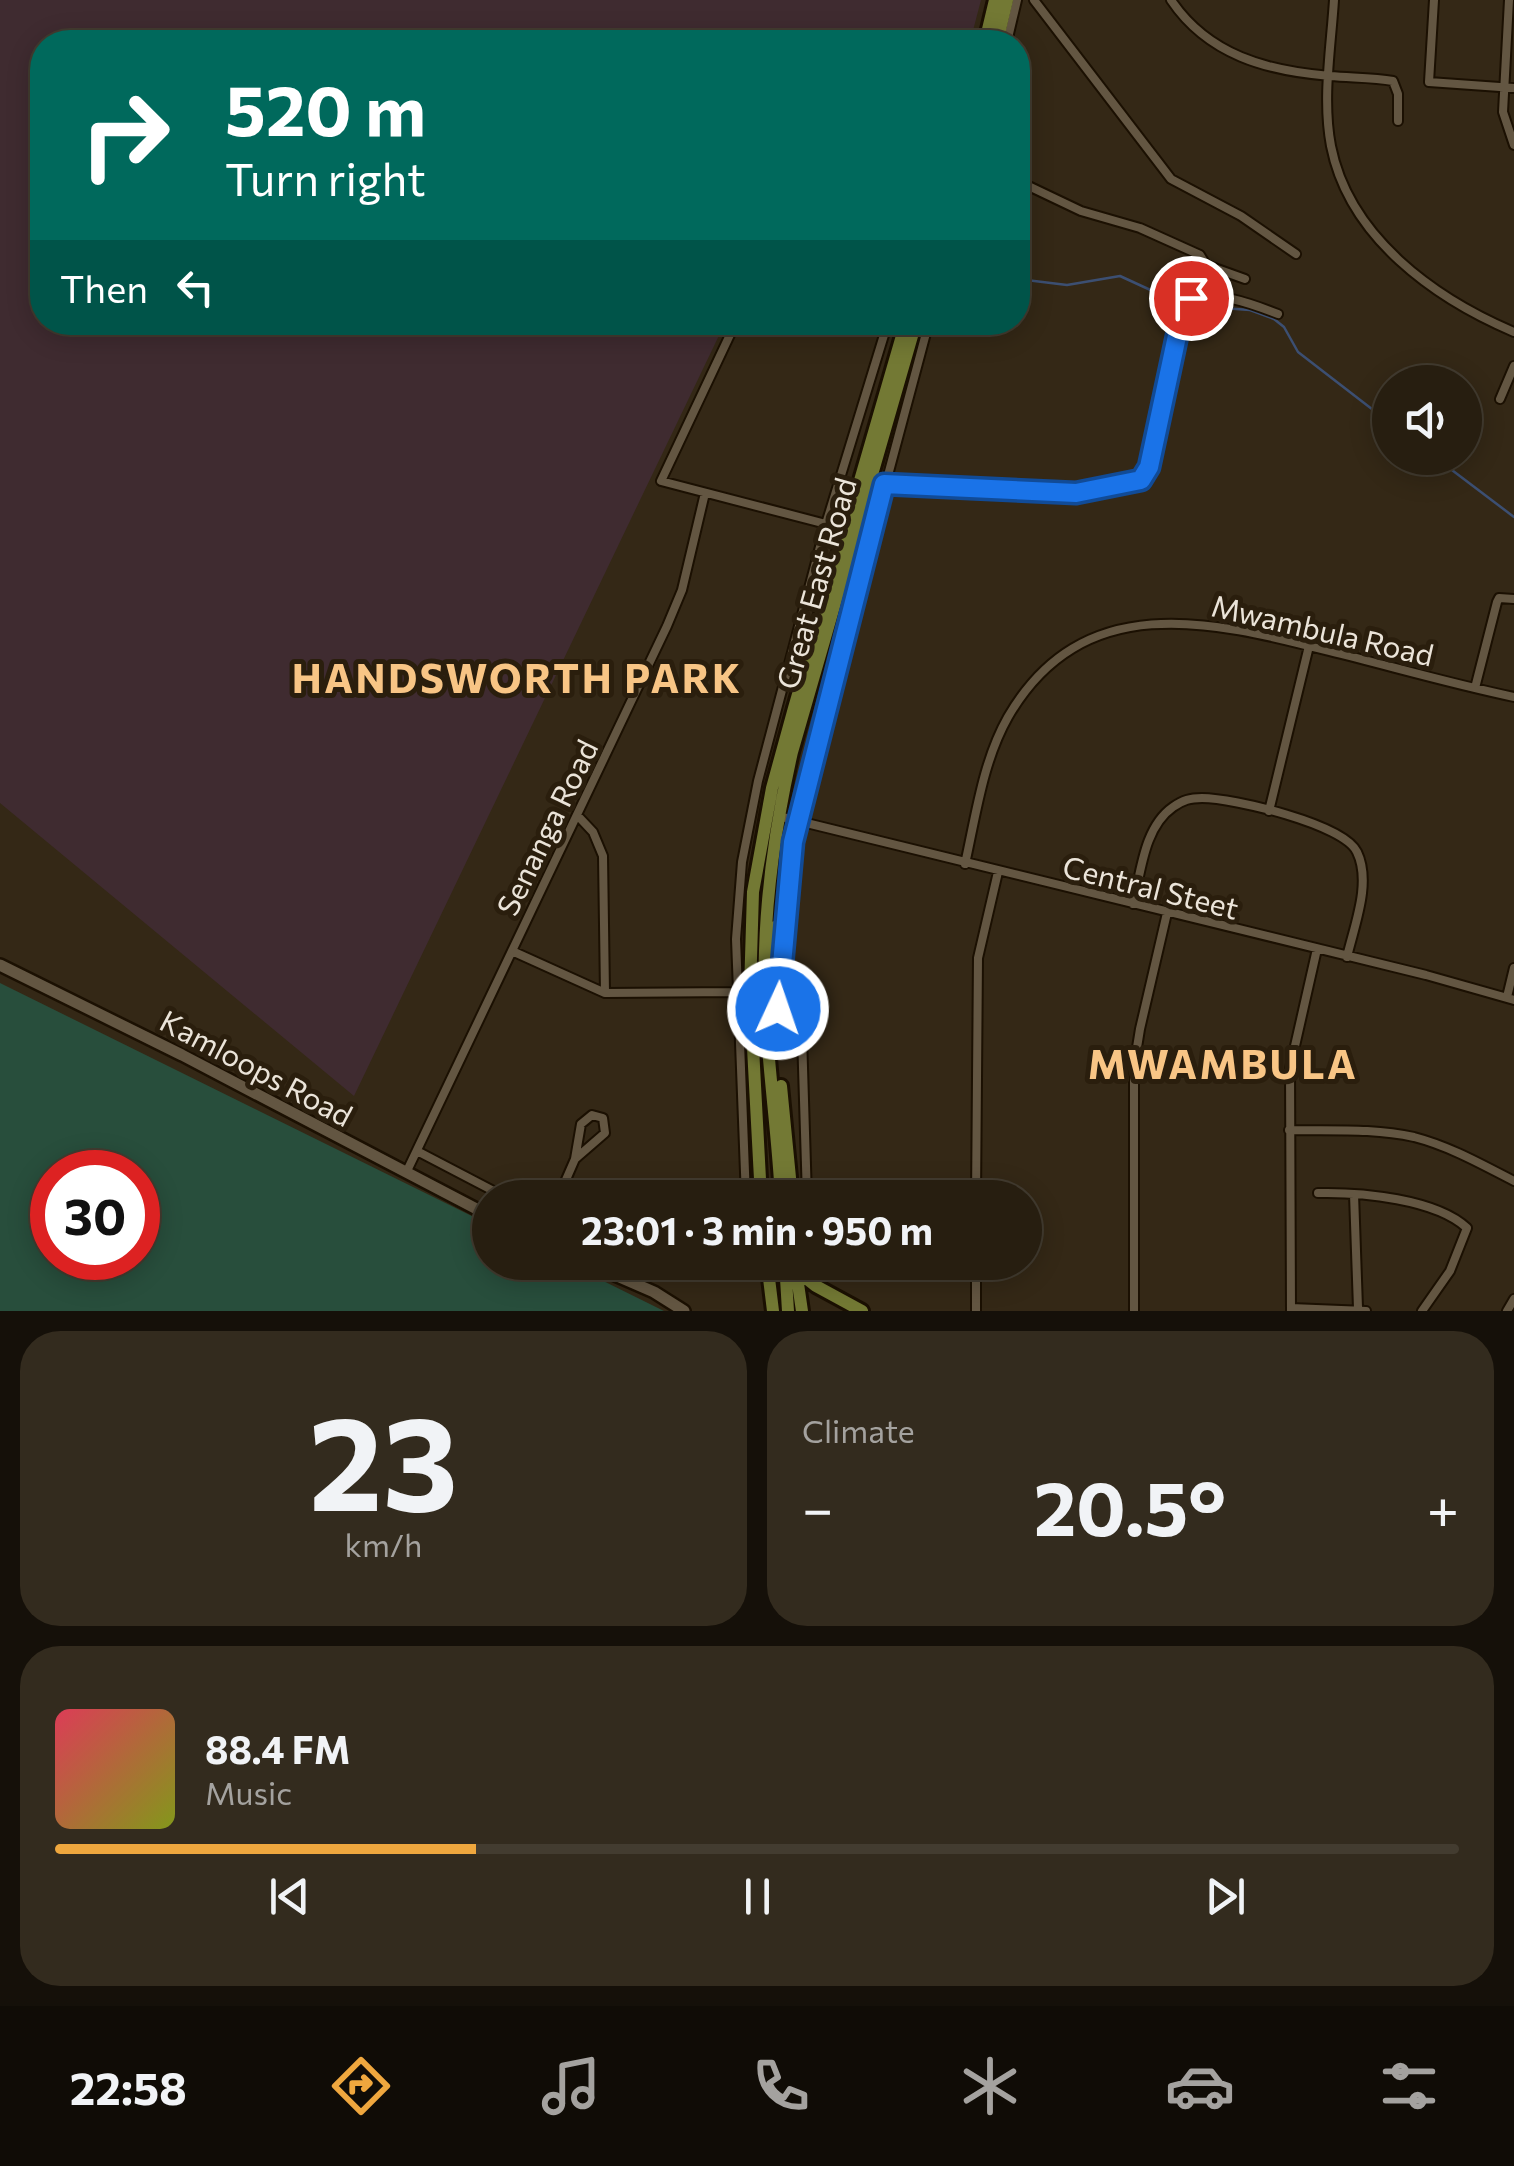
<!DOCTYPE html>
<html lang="en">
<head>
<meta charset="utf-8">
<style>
  :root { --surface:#271e10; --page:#332b1e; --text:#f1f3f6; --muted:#a4a29f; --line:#433c30; --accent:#efa73e }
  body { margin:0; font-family:Commissioner,sans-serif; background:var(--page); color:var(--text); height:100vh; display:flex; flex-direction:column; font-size:38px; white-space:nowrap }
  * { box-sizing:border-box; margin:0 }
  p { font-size:32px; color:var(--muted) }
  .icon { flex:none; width:55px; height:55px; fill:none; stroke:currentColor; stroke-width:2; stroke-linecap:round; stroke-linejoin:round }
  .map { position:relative; height:1311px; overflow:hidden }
  .panel { display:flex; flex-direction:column; gap:20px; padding:20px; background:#151009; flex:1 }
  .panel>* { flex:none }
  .banner { position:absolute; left:30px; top:30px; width:1000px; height:305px; border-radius:40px; box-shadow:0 5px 25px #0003,0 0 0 2px var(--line); background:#00695c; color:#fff; overflow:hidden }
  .controls { position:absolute; left:1372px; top:365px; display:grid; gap:20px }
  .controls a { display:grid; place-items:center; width:110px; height:110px; border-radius:50%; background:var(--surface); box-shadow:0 5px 25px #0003,0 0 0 2px var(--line); font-size:50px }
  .speed { position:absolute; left:30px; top:1150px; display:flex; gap:20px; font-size:50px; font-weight:700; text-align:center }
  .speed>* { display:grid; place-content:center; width:130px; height:130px; border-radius:50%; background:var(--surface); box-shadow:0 5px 25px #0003,0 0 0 2px var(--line); line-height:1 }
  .speed .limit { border:15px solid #d22; background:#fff; color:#111 }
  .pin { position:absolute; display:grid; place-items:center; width:85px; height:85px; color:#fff; margin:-42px; border:5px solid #fff; border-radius:50%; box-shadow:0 2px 10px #0007 }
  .me { position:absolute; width:110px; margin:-55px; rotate:3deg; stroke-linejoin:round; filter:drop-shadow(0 0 8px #0008) }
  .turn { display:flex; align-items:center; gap:35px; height:210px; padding:0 30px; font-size:45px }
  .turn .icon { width:130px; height:130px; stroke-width:2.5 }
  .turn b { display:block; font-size:70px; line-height:85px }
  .then { display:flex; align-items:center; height:95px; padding:0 30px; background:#0003; gap:20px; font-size:38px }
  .big { font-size:75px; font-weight:700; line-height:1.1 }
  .panel .card { flex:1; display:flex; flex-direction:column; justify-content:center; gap:15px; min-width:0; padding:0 35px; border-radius:40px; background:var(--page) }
  .panel .dial { align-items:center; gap:0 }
  .dial b { font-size:130px; line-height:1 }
  .song { display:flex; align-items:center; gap:30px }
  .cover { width:120px; height:120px; border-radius:15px; background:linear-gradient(135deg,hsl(350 70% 55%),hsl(70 70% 35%)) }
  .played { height:10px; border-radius:5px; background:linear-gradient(90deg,var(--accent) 30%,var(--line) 30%) }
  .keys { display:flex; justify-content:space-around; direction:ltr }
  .heat { display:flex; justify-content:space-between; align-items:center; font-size:55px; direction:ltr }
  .panel .tiles { flex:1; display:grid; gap:20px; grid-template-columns:1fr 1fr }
  .card:last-child { grid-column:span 2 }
  .trip { position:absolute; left:472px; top:1180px; width:570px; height:100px; border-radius:50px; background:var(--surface); box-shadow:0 5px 25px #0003,0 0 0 2px var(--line); font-weight:700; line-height:100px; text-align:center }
  .tab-bar { display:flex; height:160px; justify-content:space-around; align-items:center; background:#100c06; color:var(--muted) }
  .tab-bar .icon { width:70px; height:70px }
  .tab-bar .selected { color:var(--accent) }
  .tab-bar b { font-size:45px; color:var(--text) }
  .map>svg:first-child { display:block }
</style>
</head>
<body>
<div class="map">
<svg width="1514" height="1311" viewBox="0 0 1514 1311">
  <rect width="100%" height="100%" fill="#342816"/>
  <path fill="#3f2b30" d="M0 0H981L970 42H42V322L725 323 354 1096 0 803Z"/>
  <path fill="#284e3c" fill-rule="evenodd" d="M0 983 490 1225V1262L567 1263 664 1311H0ZM52 1172H138V1258H52Z"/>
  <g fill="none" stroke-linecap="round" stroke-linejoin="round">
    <path stroke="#3c4f72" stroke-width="2.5" d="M1018 279 1067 285 1120 276 1170 299
      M1194 306 1250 310 1274 319 1284 327 1298 352 1390 423
      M1436 458 1514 517"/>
    <defs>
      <path id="minor" d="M1034 0 1171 179 1241 216 1296 254
        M1171 0C1208 55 1267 71 1330 76 1351 78 1373 77 1393 81L1398 94V121
        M1334 0C1331 48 1322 99 1331 146 1349 237 1434 298 1514 332
        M1434 0 1429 82 1514 88
        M1509 0 1503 112 1514 145
        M1007 42 1017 0
        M1018 181 1081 211 1140 228 1200 255 1206 265 1245 279
        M736 322 661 481 826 524
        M1500 399 1514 366
        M879 483 1076 493 1141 480 1149 467 1179 322 1187 302C1209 287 1255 305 1278 314
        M1475 688 1497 602 1499 598 1514 599
        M1269 811 1309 646
        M577 815 593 832 603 856 605 993
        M778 816 1426 975 1514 1000
        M965 864C976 815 983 761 1008 717 1082 589 1210 620 1329 651 1390 666 1452 684 1514 697
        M1133 904C1141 872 1144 827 1173 807 1183 800 1190 798 1202 798 1233 798 1344 824 1357 852 1372 883 1354 926 1347 957
        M512 951 605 993 737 992
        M1507 997 1514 968
        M1289 1130C1330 1131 1373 1128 1414 1137 1449 1146 1481 1164 1514 1181
        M417 1151 507 1198
        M406 1173 667 626 682 590 705 493
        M1318 1193C1361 1192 1436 1199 1467 1228L1450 1271 1422 1311
        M1354 1194 1358 1308
        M558 1198 575 1159 581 1124 592 1115 603 1118 605 1133 575 1159
        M746 1198 736 939 742 862 758 781 826 524 888 322
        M807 1198 802 1035 782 1016 778 1000 793 842 807 778 929 322
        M976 1198 978 958 998 872
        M667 1262 692 1270 719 1262
        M809 1262 810 1282
        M1291 1308 1366 1311
        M976 1311V1262
        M1134 1311V1066L1140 1029 1167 913
        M1291 1311 1290 1068 1317 949
        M1507 1311 1514 1299"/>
      <path id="secondary" d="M0 965 182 1055 490 1216
        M585 1262 654 1292 684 1311"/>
      <path id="primary" d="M985 42 995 0
        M997 42 1007 0
        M773 977 775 927
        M781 1086 792 1198
        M761 1198 750 991 753 892 772 788 794 708 906 322
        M781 1198C777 1116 762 1033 765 951 767 883 777 818 792 752L916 322
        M767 1262 773 1311
        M785 1262 788 1311
        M796 1270 816 1286 862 1311
        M796 1270 802 1311"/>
    </defs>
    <use href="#minor" stroke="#1b1002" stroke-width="12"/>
    <use href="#secondary" stroke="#1b1002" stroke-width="16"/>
    <use href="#primary" stroke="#1b1002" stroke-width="18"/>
    <use href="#minor" stroke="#635642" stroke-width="8"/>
    <use href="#secondary" stroke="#635642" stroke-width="11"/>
    <use href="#primary" stroke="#737934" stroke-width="12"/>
  </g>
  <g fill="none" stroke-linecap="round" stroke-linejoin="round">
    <defs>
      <path id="route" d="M778 1009 793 842 884 484 1076 493 1141 480 1149 467 1180 322 1191 298"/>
    </defs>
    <use href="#route" stroke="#114b97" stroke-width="25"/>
    <use href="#route" stroke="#1a73e8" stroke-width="18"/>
  </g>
  <g text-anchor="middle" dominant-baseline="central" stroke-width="10" stroke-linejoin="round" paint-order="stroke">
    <g font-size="30" fill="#ebe4d9" stroke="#2a1e0d">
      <text transform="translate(815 583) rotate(-74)">Great East Road</text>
      <text transform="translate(1323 629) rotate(13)">Mwambula Road</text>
      <text transform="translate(546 827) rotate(-64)">Senanga Road</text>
      <text transform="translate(1151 886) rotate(14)">Central Steet</text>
      <text transform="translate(257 1067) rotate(28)">Kamloops Road</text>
    </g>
    <g font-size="40" font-weight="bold" letter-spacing="2.5" fill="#f8c585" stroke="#2a1e0d">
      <text x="517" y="676">HANDSWORTH PARK</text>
      <text x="1223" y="1062">MWAMBULA</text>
    </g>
  </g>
</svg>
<div class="controls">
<a><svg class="icon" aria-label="sound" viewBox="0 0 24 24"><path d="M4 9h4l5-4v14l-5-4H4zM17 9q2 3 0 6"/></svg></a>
</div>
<div class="speed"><div class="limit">30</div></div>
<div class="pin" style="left:1191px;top:298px;background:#d93025"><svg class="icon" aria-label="arrive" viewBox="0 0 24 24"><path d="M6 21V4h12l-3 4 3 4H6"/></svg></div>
<svg class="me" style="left:778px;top:1009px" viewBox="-20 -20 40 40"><circle r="17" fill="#1a73e8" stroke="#fff" stroke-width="3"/><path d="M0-11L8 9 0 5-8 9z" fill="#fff"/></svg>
<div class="trip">23:01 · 3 min · 950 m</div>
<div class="banner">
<div class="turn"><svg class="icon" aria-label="right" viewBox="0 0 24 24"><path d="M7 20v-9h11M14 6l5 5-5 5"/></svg><div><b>520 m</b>Turn right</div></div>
<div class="then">Then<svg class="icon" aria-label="left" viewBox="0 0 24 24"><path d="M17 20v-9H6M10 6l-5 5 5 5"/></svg></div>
</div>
</div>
<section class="panel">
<div class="tiles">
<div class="card dial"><b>23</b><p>km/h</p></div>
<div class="card"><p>Climate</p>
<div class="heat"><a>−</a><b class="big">20.5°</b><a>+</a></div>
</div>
<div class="card">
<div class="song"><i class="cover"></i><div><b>88.4 FM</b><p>Music</p></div></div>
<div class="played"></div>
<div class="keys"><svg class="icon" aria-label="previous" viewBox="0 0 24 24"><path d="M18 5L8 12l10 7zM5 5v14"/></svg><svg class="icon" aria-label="pause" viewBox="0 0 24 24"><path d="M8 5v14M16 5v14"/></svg><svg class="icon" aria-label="next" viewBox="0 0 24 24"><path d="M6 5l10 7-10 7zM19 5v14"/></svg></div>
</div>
</div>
</section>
<nav class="tab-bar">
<b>22:58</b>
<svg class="icon selected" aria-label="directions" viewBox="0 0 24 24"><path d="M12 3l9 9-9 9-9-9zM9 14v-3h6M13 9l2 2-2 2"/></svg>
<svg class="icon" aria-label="music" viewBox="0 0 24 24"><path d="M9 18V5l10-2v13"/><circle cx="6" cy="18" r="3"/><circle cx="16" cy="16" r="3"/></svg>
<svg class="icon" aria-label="phone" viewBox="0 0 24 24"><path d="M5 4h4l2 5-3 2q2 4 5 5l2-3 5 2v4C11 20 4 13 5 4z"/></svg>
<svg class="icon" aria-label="climate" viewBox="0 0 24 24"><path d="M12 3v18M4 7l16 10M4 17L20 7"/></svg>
<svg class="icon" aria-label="car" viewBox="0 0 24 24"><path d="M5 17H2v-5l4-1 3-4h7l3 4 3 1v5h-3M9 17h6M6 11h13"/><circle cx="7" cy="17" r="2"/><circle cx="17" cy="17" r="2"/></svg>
<svg class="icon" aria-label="filters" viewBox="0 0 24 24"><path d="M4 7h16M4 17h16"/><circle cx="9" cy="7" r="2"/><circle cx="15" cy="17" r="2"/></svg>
</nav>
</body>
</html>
